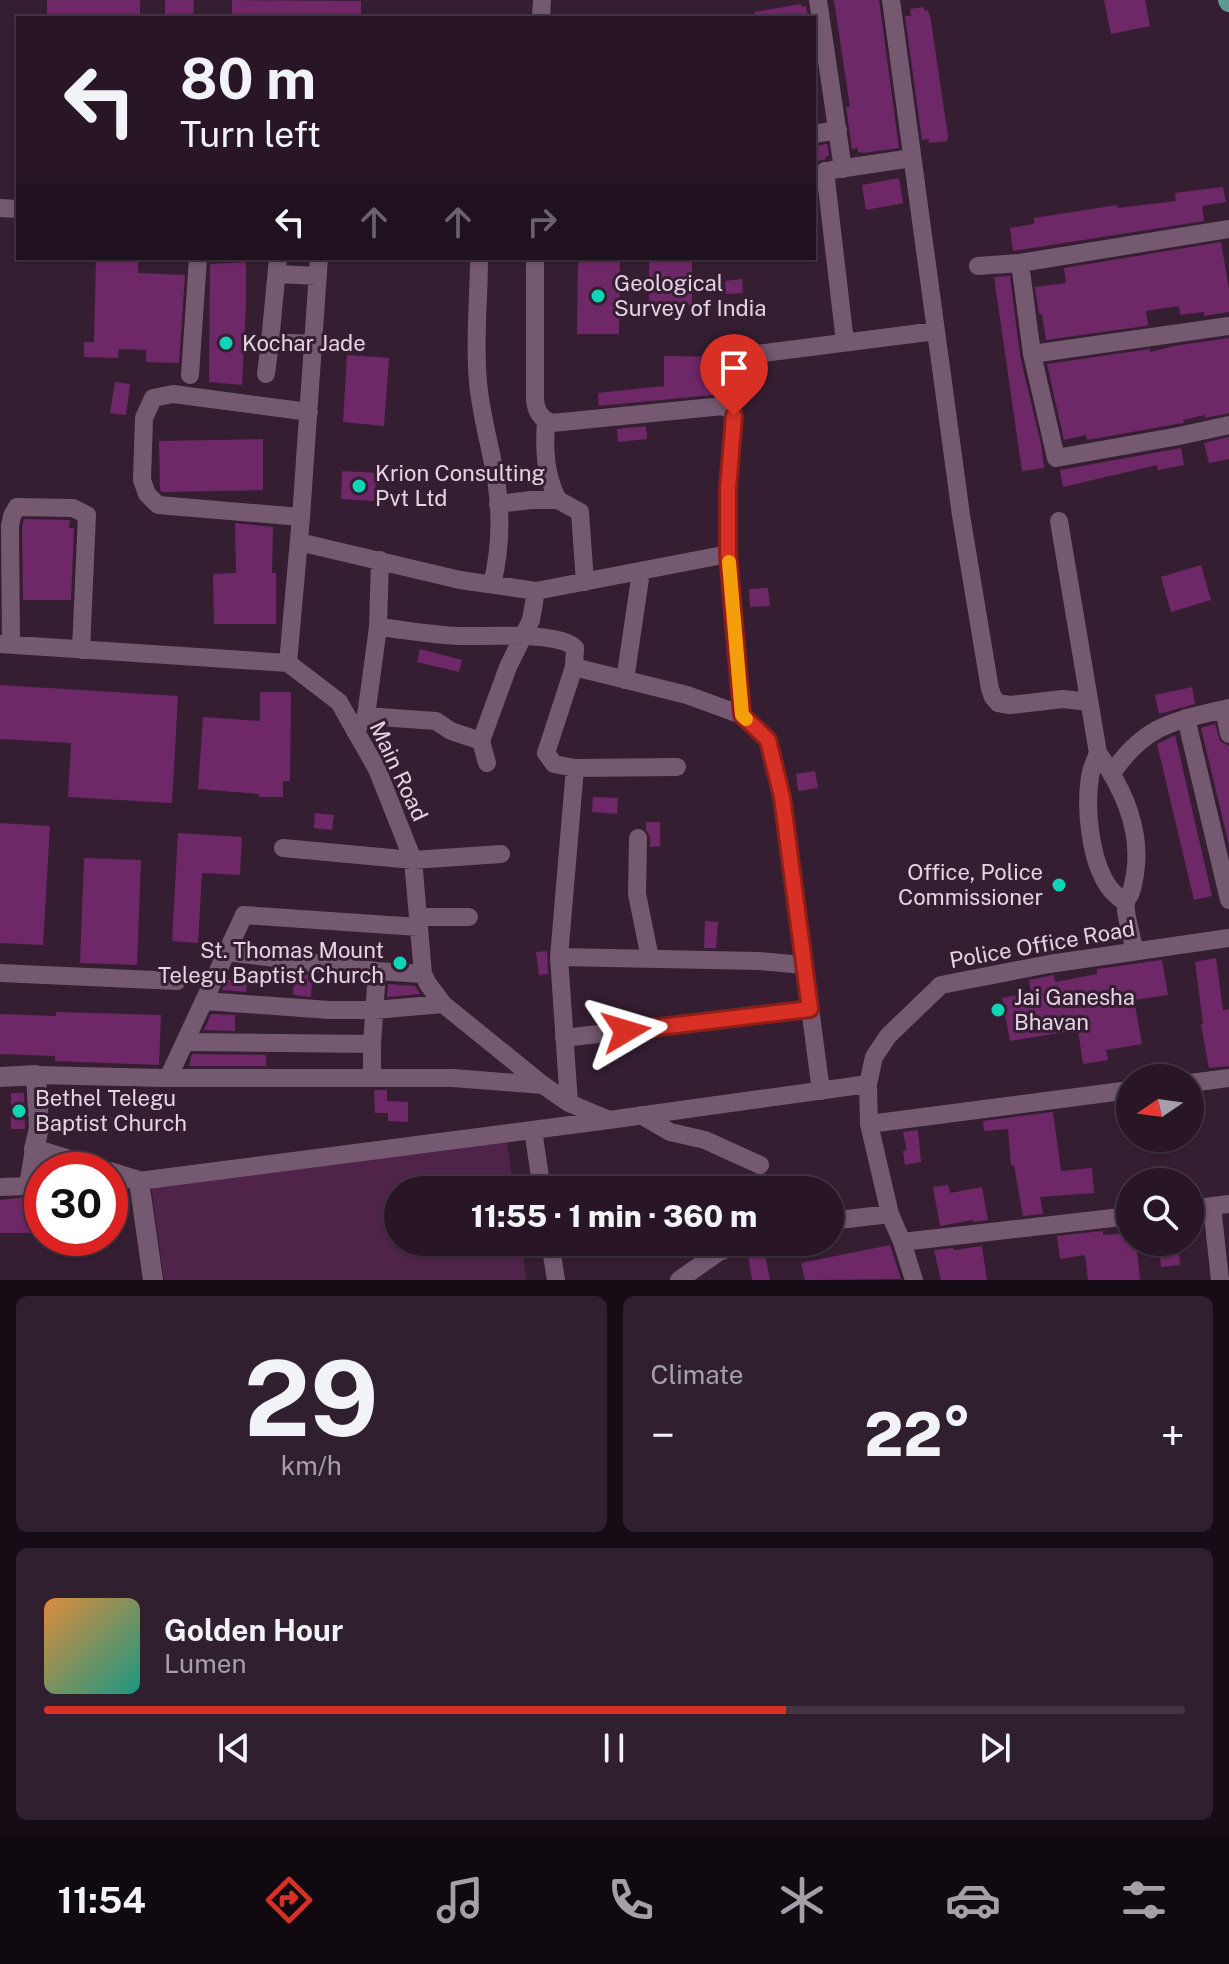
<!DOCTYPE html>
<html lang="en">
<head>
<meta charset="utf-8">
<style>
  :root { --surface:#281626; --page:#301f2e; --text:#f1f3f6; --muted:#a59fa7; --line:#443543; --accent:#d93025 }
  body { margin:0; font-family:"Public Sans",sans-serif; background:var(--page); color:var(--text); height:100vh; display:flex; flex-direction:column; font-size:30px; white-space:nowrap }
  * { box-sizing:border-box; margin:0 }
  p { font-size:26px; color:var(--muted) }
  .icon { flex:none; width:44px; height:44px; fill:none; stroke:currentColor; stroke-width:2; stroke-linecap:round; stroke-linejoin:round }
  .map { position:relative; height:1280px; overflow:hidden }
  .sheet { display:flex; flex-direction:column; gap:16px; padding:16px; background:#160c15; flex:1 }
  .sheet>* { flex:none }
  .top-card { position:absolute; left:16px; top:16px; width:800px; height:244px; border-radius:0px; box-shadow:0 2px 6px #0004,0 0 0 2px var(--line); background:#281626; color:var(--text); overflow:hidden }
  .needle { width:52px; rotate:257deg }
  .tools { position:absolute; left:1116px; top:1064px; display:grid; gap:16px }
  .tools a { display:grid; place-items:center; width:88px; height:88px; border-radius:50%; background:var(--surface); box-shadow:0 2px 6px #0004,0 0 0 2px var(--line); font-size:40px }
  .speed { position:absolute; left:24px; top:1152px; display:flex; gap:16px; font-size:40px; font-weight:700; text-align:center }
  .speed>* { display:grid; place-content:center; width:104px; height:104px; border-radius:50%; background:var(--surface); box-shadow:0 2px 6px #0004,0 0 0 2px var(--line); line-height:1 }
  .speed .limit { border:12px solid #d22; background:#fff; color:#111 }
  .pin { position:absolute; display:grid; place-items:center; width:68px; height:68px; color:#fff; margin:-82px -34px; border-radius:50% 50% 50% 0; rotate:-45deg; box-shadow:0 0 8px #0007 }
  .pin .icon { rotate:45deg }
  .me { position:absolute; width:88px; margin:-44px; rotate:83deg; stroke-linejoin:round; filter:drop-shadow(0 0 6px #0008) }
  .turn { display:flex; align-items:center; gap:28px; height:168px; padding:0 32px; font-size:36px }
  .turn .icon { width:104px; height:104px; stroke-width:2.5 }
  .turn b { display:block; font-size:56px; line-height:68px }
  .lanes { display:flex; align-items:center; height:76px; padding:0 32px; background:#0003; justify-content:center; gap:40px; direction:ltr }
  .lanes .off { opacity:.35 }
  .big { font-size:60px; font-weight:800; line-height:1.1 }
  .sheet .tile { flex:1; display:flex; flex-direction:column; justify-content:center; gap:12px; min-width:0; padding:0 28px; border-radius:12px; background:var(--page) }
  .sheet .dial { align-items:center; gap:0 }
  .dial b { font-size:104px; line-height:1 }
  .song { display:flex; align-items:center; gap:24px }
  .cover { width:96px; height:96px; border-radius:12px; background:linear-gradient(135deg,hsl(30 70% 55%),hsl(170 70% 35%)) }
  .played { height:8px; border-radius:4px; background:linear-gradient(90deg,var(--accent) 65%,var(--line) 65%) }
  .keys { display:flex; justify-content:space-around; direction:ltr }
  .heat { display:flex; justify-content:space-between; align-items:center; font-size:44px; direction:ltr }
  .sheet .tiles { flex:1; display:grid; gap:16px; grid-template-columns:1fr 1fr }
  .tile:last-child { grid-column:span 2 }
  .trip { position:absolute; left:384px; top:1176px; width:460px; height:80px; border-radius:40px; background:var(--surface); box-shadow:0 2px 6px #0004,0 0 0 2px var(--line); font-weight:800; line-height:80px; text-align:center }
  .dock { display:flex; height:128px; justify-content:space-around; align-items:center; background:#10090f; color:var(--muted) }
  .dock .icon { width:56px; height:56px }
  .dock .selected { color:var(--accent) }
  .dock b { font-size:36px; color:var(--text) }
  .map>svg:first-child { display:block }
</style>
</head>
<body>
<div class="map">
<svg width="1229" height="1280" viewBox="0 0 1229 1280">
  <rect width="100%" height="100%" fill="#351e32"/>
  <path fill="#50244a" d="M506 1136 514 1190H398V1242H521L526 1280H164L151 1185Z"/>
  <path fill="#6f2867" d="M47 0H140V18H47Z
    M165 0H194L193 18H165Z
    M232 0 361 1V18H232Z
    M834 0H879L899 148 862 153V152H858V148L852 149 846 107H850Z
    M1104 0H1145L1150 26 1111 34Z
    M801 4 802 7 806 6 808 18H755L754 12Z
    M924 7V11L928 10 929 15H930L948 136 947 141 929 143V139L922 140 905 16H911L910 9Z
    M827 144 829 156H825L826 159 814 162V146Z
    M899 178 903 203 866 210 862 185Z
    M1223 187 1226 202 1202 206 1204 221 1013 251 1010 228 1034 224V218L1117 205 1118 208 1176 201 1175 193Z
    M1221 242 1229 290V312L1204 316V312L1180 315 1179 306 1146 311 1148 325 1145 326 1046 340 1042 314H1039L1035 287 1066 283 1064 268Z
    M96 258H138V273L185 275 179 363 146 362V350L119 349 118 358 84 357V342H94Z
    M578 258H620L619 334H577Z
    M649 258H692V305L649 304Z
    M246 262V304L242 385 209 382 210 264Z
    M1010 276 1020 356 1041 444 1044 468 1022 471 994 277Z
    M742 279 743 293 726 294 725 281Z
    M1229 338V413L1205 418V415L1183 420 1184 423 1177 424 1087 440 1086 435 1064 440 1047 364 1150 349V352L1174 346Z
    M347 355 389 358 384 426 343 422Z
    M664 356 732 357 734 398 722 394 599 406 598 393 664 386Z
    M115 382 130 384 126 415 110 413Z
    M646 426 647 439 618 442 617 429Z
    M1229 437V459L1209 463 1204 443Z
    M263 439V490L162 492 160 490 159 441Z
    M1181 448 1184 465 1158 470 1157 465 1063 487 1060 470Z
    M342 471 377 473 374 501 341 499Z
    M24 519 70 520 69 528H74L71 600H23L22 527Z
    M235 523 273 527 272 573H276V624H214L213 574 236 573Z
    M1201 565 1211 600 1171 612 1161 577Z
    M768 588 770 606 750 607 749 589Z
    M420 649 462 660 459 672 417 662Z
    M0 685 178 696 172 803 68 797 71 743 0 739Z
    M1192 687 1195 704 1159 714 1155 695Z
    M260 692H291L290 781H283V797H259V794L198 789 203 717 260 721Z
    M1215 724 1220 741 1229 746V845L1201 728Z
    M1175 735 1212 896 1194 900 1157 744Z
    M815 771 818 788 798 791 796 774Z
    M593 797 618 798 617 814 592 812Z
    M315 813 334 815 332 830 314 828Z
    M646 822H660V846L650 847V837L646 830Z
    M0 823 50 826 43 945 0 943Z
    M178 833 242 837 240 875 202 873 198 943 172 941Z
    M84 858 141 860 137 965 80 963Z
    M705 921 718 922 716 948H704Z
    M547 951 548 974 539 975 536 952Z
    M1216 958 1223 1010 1229 1009V1066L1209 1068 1201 1025 1203 1024 1195 962Z
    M1162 960 1168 995 1134 1000 1142 1044 1106 1050 1108 1060 1083 1064 1078 1030 1010 1041 1002 998 1031 993 1029 980 1054 975 1055 982 1097 974V969Z
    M261 969 308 974V981L312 982 311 997 293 995 294 979 273 978 272 981 260 979Z
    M227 980 247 981 246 992 222 990Z
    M388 984 415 986 420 994 387 997Z
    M56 1012 161 1015 159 1065 55 1061V1056L0 1054V1014L56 1016Z
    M211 1014 235 1015V1031L204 1030Z
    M192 1054 266 1055V1066H189Z
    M374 1090H387V1101L408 1102V1122L388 1121V1113H375Z
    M11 1093H24L25 1129H11Z
    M1053 1112 1061 1171 1092 1168 1094 1193 1040 1197 1043 1214 1023 1216 1014 1165H1011L1008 1129 984 1131 983 1121Z
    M918 1130 921 1162 905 1165 903 1151 907 1150 903 1132Z
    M948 1185 950 1193 982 1187 988 1220 973 1222V1220L940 1226 933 1187Z
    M35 1196V1233H0V1200Z
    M1103 1231V1235L1130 1233V1242H1136L1140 1280H1088L1085 1255 1060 1259 1057 1236Z
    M1159 1242H1178L1180 1265 1161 1267Z
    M890 1245 901 1279 805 1280 801 1263Z
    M982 1246 987 1280H941L934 1250 953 1248 954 1250Z
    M764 1250 770 1280H752L748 1254Z"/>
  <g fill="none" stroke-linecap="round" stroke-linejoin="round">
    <path stroke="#745970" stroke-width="18" d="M818 0 843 169
      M891 0 961 515 990 689 993 697 998 703 1010 705 1063 699 1089 702
      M541 18 542 0
      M814 134 838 130
      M832 170 912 158
      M825 171 845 342
      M0 208 18 209
      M278 258 270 342 313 344
      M479 258C479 299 474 341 478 382 481 417 492 451 497 486 501 518 500 553 492 584
      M535 258V400C536 411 541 420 552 423L723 406 732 411 734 416 728 488V554L742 715
      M1020 263 1032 354 1056 458 1179 436 1229 425
      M978 266 1020 263 1229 229
      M277 274 318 276
      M756 354 936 331
      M1032 354 1229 326
      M266 374 270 342
      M190 375 198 258
      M546 422C544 449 545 475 558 500
      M498 504 531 500H558L580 512 585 582
      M301 517 158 505 147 494 142 480 144 418 153 398 173 394 309 412
      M1059 521 1098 753C1123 788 1142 830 1135 874 1134 880 1133 886 1131 892 1130 896 1126 899 1126 903 1124 912 1133 941 1135 952
      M299 542 460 580 536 591 728 554
      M378 627C405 630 432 635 459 636 484 637 559 631 575 648L574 667 687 695 742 715 768 740 782 797 821 1091
      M0 644 288 663 339 702 377 769 413 860 423 974 428 984 443 1004 543 1085 569 1103 609 1120
      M11 645 10 526 12 516 17 507 73 508 87 515 81 650
      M288 663 301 517 319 258
      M574 667 546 753 554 764 575 768 677 767
      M625 680 641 572
      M1224 710 1229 734
      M366 716 436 721 451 731 481 741
      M1186 718 1229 900
      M355 731 366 716 378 627 380 560
      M1098 753C1095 761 1091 769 1090 777 1085 808 1090 859 1108 886 1113 893 1119 898 1126 903
      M487 763 481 741 508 667 531 620 536 591
      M1112 773C1146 724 1174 721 1229 708
      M638 838 637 894 650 958
      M283 848 413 860 501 854
      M419 917H469
      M226 952 377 971 423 974
      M559 957 759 961 804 965
      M0 973 177 981
      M204 1001 329 1010H375L443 1004
      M564 1038 810 1009
      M186 1042 372 1044
      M36 1075 163 1078H453L543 1085
      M372 1077V1044L377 971
      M168 1078 244 915 418 927
      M1190 1083 1229 1078
      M569 1103 559 957 575 768
      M641 1115 670 1132 705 1140 760 1165
      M869 1124 1130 1090
      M533 1130 542 1190
      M139 1181 609 1120 868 1084
      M0 1187 28 1186 34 1149
      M1212 1206 1220 1280
      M1190 1209 1229 1204
      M830 1221 890 1214
      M550 1242 556 1280
      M902 1242 1130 1216
      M679 1280 719 1252 746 1242
      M914 1280 902 1242 890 1214 869 1124 868 1084 874 1057 888 1036 941 985 1049 964 1229 938"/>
    <path stroke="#745970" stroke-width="20" d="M0 1077 36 1075 39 1128 34 1149 102 1170
      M110 1172 139 1181 153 1280"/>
    <path stroke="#5b9a94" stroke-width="20" d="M1228 0 1229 2"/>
  </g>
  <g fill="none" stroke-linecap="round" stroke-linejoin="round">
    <defs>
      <path id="route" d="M626 1031 810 1009 782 797 768 740 742 715 728 554V488L734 416"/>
    </defs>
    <use href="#route" stroke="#8d1f18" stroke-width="20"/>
    <use href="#route" stroke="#d93025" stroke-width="14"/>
    <path stroke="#f59e0b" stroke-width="14" d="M729 562 742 715 746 719"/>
  </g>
  <g fill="#0dd5b5" stroke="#351e32" stroke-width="3">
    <circle cx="598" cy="296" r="8"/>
    <circle cx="226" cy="343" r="8"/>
    <circle cx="359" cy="486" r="8"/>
    <circle cx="1059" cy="885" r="8"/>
    <circle cx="400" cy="963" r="8"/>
    <circle cx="998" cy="1010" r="8"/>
    <circle cx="19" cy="1111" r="8"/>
  </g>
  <g text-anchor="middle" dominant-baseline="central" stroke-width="6" stroke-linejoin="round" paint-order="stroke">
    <g font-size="22" fill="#e5d5e2" stroke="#351e32" text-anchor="start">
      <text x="614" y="283">Geological<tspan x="614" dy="25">Survey of India</tspan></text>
      <text x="242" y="343">Kochar Jade</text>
      <text x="375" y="473">Krion Consulting<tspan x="375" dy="25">Pvt Ltd</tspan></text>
      <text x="1043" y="872" text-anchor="end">Office, Police<tspan x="1043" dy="25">Commissioner</tspan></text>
      <text x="384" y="950" text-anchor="end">St. Thomas Mount<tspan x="384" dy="25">Telegu Baptist Church</tspan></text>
      <text x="1014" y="997">Jai Ganesha<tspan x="1014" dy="25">Bhavan</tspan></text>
      <text x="35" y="1098">Bethel Telegu<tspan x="35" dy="25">Baptist Church</tspan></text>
    </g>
    <g font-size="22" fill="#e5d5e2" stroke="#351e32">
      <text transform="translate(399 771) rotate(65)">Main Road</text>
      <text transform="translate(1042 944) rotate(-10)">Police Office Road</text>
    </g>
  </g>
</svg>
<div class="tools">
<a><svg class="needle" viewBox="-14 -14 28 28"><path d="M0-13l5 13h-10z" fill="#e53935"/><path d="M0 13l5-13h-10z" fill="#a59fa7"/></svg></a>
<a><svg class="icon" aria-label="search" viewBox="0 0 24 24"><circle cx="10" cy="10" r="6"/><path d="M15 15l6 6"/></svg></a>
</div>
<div class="speed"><div class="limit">30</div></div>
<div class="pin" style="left:734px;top:416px;background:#d93025"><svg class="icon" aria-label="arrive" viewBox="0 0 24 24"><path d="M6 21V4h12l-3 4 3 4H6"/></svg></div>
<svg class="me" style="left:626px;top:1031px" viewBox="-20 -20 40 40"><path d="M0-17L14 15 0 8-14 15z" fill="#d93025" stroke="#fff" stroke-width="4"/></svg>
<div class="trip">11:55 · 1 min · 360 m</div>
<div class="top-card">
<div class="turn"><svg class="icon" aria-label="left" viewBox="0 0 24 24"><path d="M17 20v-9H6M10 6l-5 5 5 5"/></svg><div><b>80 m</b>Turn left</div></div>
<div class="lanes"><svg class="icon" aria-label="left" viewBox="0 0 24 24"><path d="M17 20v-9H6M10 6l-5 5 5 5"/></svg><svg class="icon off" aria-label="ahead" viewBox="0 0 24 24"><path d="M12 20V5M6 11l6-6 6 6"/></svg><svg class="icon off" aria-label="ahead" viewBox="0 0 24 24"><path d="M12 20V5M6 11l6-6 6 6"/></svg><svg class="icon off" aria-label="right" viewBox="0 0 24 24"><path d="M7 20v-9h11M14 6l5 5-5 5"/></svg></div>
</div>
</div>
<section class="sheet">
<div class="tiles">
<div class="tile dial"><b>29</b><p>km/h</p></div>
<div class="tile"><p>Climate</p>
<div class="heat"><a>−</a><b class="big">22°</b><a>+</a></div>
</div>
<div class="tile">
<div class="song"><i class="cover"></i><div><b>Golden Hour</b><p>Lumen</p></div></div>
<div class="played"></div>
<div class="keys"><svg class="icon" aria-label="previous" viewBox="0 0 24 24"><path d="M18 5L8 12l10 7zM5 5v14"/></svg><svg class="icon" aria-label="pause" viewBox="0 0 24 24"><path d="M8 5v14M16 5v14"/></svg><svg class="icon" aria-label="next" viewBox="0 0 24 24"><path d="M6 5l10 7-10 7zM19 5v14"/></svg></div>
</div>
</div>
</section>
<nav class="dock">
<b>11:54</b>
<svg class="icon selected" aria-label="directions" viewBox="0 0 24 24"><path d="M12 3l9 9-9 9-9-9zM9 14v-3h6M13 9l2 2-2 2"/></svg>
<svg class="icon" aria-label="music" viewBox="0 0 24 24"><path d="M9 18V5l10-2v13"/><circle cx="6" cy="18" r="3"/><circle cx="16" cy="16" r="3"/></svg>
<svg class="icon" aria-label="phone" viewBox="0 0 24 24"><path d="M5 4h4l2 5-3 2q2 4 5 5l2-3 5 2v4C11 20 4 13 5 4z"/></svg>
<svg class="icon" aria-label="climate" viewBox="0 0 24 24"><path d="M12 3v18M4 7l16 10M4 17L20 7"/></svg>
<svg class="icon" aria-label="car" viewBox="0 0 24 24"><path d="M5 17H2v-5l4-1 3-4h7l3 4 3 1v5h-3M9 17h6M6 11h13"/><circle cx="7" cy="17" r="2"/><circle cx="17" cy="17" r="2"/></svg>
<svg class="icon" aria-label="filters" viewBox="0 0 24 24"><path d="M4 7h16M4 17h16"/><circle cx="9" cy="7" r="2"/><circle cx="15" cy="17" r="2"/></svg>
</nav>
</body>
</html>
